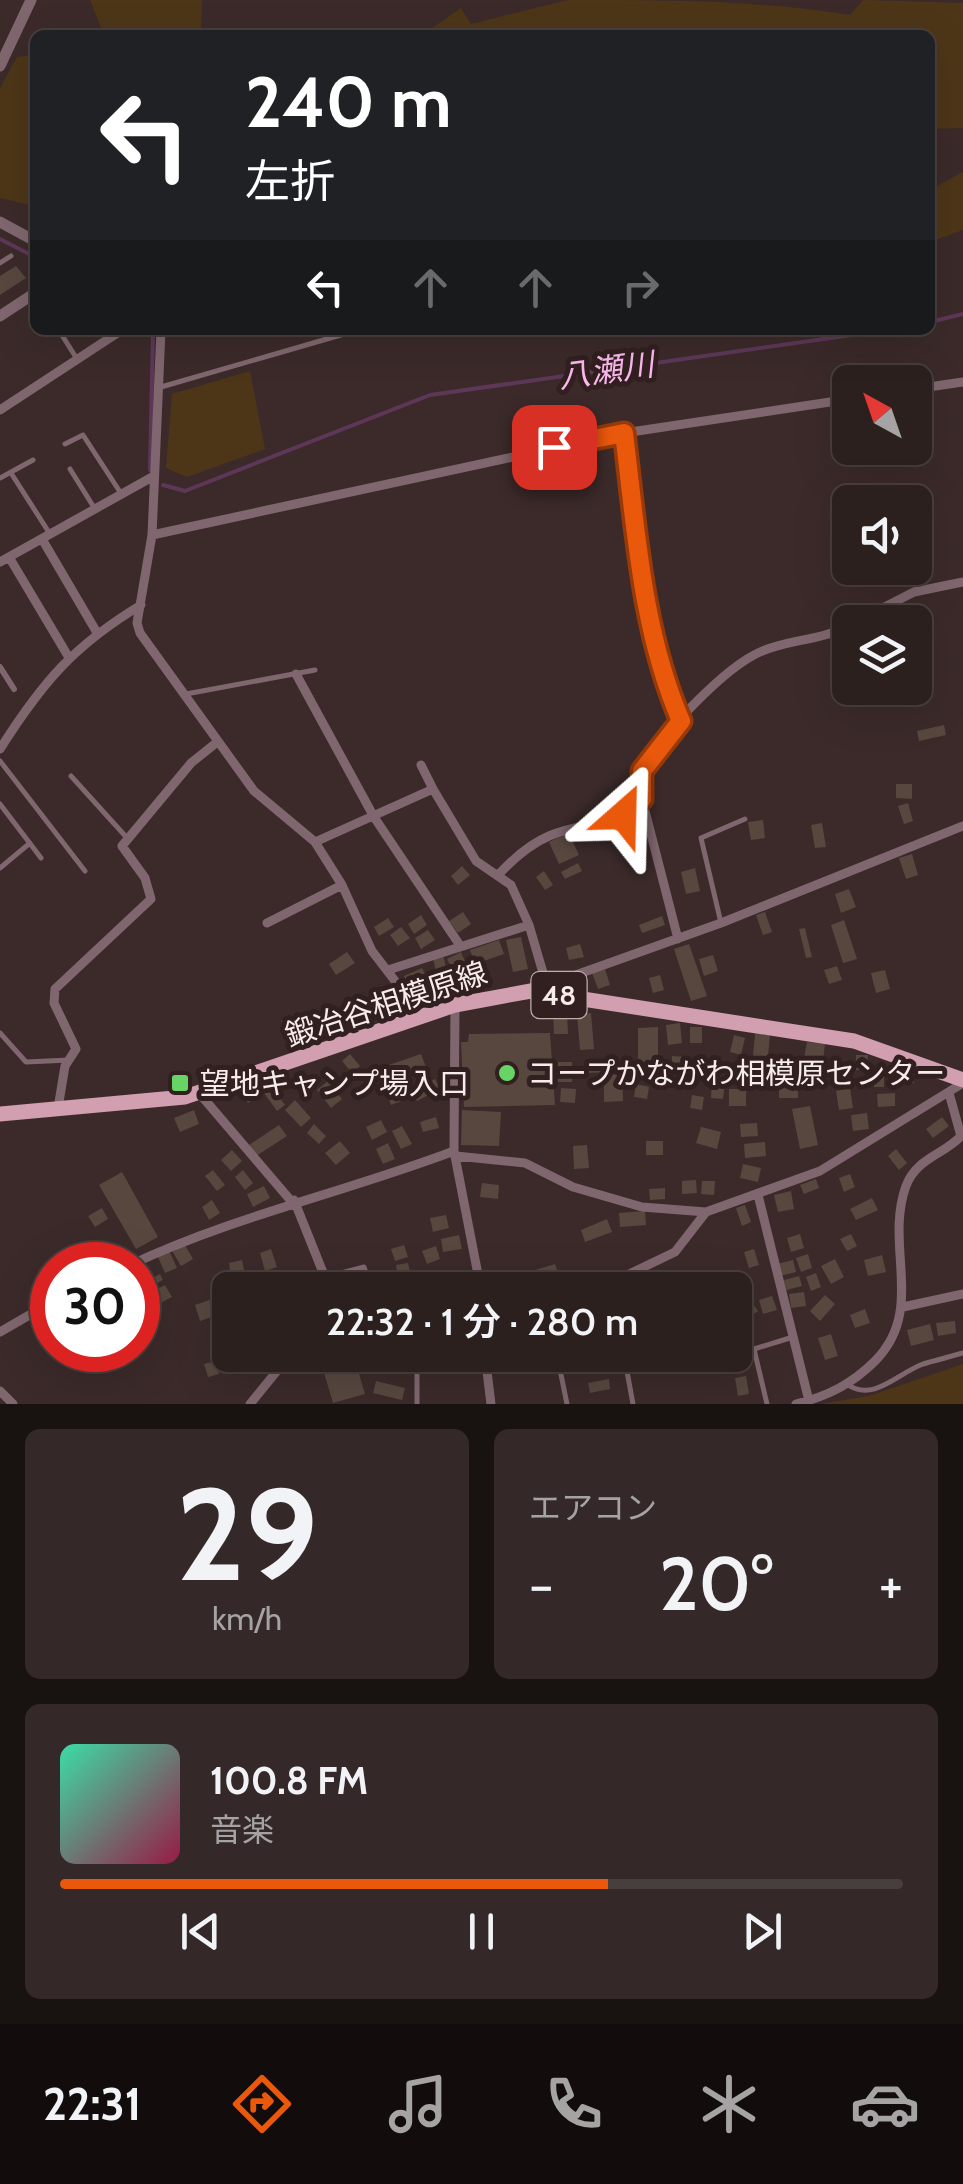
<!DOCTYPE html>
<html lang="ja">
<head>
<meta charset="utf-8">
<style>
  :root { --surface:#2c201f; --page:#342828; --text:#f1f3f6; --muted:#a6a3a4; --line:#483e3d; --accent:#ea580c }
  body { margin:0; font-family:Cabin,"Noto Sans JP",sans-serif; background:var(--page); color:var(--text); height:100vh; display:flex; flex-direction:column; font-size:38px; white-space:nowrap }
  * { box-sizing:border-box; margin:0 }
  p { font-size:32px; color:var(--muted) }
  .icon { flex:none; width:55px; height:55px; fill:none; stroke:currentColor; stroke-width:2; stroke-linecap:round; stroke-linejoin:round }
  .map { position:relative; height:1404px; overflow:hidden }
  .panel { display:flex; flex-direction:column; gap:25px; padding:25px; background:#181211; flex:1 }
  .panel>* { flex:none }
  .hud { position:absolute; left:30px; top:30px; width:905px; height:305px; border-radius:15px; box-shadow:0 10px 40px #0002,0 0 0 2px var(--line); background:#202124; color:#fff; overflow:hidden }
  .needle { width:65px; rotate:320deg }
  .controls { position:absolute; left:832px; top:365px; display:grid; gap:20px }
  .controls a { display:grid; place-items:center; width:100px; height:100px; border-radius:15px; background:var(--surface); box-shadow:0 10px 40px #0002,0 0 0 2px var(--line); font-size:50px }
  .speed { position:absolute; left:30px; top:1242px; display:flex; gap:20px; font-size:50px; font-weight:700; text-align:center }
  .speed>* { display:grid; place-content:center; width:130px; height:130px; border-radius:50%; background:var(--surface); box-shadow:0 10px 40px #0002,0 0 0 2px var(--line); line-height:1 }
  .speed .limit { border:15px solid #d22; background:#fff; color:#111 }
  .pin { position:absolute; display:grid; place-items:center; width:85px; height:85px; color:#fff; margin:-42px; border-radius:20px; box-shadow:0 5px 15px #0006 }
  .me { position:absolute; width:110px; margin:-55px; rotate:25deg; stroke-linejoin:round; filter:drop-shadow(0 0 8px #0008) }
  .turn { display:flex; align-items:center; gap:35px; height:210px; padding:0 50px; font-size:45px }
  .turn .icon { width:130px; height:130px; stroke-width:2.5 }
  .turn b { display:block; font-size:70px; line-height:85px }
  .lanes { display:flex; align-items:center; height:95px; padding:0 50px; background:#0003; justify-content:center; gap:50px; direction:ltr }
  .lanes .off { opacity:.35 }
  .big { font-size:75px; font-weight:600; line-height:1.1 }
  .panel .widget { flex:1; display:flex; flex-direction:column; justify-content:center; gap:15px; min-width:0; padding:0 35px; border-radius:15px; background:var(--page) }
  .panel .dial { align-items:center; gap:0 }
  .dial b { font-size:130px; line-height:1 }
  .song { display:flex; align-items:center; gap:30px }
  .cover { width:120px; height:120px; border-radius:15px; background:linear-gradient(135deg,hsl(160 70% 55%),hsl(340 70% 35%)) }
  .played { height:10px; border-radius:5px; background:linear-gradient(90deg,var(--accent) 65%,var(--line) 65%) }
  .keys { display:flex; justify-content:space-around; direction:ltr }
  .heat { display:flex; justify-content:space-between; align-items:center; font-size:55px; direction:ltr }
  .panel .tiles { flex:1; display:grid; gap:25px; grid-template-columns:1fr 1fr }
  .widget:last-child { grid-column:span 2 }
  .trip { position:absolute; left:212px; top:1272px; width:540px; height:100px; border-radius:15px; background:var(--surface); box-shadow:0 10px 40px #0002,0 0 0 2px var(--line); font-weight:600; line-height:100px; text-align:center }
  .menu { display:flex; height:160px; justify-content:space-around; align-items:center; background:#120d0c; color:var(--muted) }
  .menu .icon { width:70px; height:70px }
  .menu .active { color:var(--accent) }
  .menu b { font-size:45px; color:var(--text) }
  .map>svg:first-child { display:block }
</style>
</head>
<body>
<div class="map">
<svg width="963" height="1404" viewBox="0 0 963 1404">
  <rect width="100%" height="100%" fill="#3b2a29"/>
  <path fill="#4d3618" d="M90 0H202L201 35H104Z
    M568 0C663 0 756 0 850 15L863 0 963 3V128L930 129V35H422L461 8 471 24Z
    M35 55V204L33 206 0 198V88L17 57Z
    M963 172V230L930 242V190Z
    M250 371 265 449 187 477 166 468 172 394Z
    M963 1364V1404H821L869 1396Z"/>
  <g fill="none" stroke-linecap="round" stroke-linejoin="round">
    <path stroke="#5e3758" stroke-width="4" d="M0 239 35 257
      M930 322 963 314
      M150 470 153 330
      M163 485 185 491 430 395 887 330"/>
  </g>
  <path fill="#57473f" d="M16 266 26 278 0 295V276Z
    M944 725 946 735 919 741 917 731Z
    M896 784H912V799L896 798Z
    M908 803 913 821 904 824 898 806Z
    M763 820 765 838 751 840 748 822Z
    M822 823 826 847 815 848 811 825Z
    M569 833 579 855 559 864 549 842Z
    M912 854 918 875 906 879 899 858Z
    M578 863 582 871 565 879 561 872Z
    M462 866 470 875 458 885 451 876Z
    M695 868 700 891 686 894 681 872Z
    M544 871 553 885 545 890 536 877Z
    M849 889 856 907 841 913 835 894Z
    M463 912 471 924 458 933 449 921Z
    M765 912 772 932 763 935 756 915Z
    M421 915 427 925 414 934 408 924Z
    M662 916 665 925 642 933 639 925Z
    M388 918 394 927 379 936 374 927Z
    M844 920 857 959 843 963 831 925Z
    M401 927 410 938 398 946 390 935Z
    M805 928 812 957 806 958 799 929Z
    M428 930 435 940 421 949 415 938Z
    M521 937 528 969 513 972 506 940Z
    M499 940 504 954 475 964 470 950Z
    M580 944 584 957 569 960 566 948Z
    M689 944 707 996 691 1001 674 949Z
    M347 952 355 963 336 975 329 964Z
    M461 952 467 966 454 972 447 959Z
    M443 955 451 988 440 990 433 958Z
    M713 955 718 971 704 976 699 959Z
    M837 966 842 980 829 984 824 970Z
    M422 968 432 988 414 996 404 976Z
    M605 969 610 985 598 989 592 973Z
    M885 970 890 989 876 993 871 973Z
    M660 975 664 990 653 993 649 978Z
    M397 996 402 1009 390 1014 386 1000Z
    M380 1003 384 1015 364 1022 360 1010Z
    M302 1012 308 1026 287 1034 281 1021Z
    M567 1013 568 1034H554L553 1014Z
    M591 1013 594 1049 580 1050 577 1014Z
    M680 1023 682 1043 668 1045 666 1025Z
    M658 1027V1064H638V1028Z
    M690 1027H702V1043H690Z
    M550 1033 555 1105 464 1107 461 1042H468L469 1034Z
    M755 1034 770 1035 767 1068 752 1067Z
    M734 1035 745 1038 741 1055 730 1052Z
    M807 1042 825 1044 823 1061 804 1058Z
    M350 1054 360 1066 352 1073 342 1061Z
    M421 1054 426 1067 391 1080 386 1066Z
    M856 1055H868V1070H856Z
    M672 1056 687 1057V1072H672Z
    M779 1059H799L798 1098H779Z
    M610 1061V1072L586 1073V1062Z
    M558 1062H572V1082H558Z
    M642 1068 655 1070 654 1082 640 1080Z
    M874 1071H884V1087H874Z
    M913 1071 914 1083 899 1085 898 1072Z
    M622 1074 623 1101 604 1102V1075Z
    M435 1079 440 1089 417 1101 412 1091Z
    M253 1081 261 1095 248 1103 240 1089Z
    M328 1081 342 1099 331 1108 317 1090Z
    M712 1081 725 1082 723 1099 711 1098Z
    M636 1084 649 1087 647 1099 634 1097Z
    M272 1087 285 1105 277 1111 264 1093Z
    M561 1088 576 1089 575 1103 560 1102Z
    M850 1088 853 1108 839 1110 836 1091Z
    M403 1089 407 1099 391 1105 387 1094Z
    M729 1089H746V1106H729Z
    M895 1093V1106L878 1107 877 1094Z
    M692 1095 704 1097 702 1110 690 1108Z
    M295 1100 311 1118 301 1127 285 1110Z
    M810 1106 818 1145 800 1149 792 1109Z
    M194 1110 199 1124 180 1132 174 1118Z
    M462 1110 501 1112 499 1146 461 1145Z
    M867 1113 869 1129 853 1131 851 1115Z
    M436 1117 439 1128 423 1132 420 1122Z
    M942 1117 949 1126 933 1138 926 1129Z
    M381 1120 387 1132 372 1140 366 1127Z
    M757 1123 758 1136 741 1137 740 1124Z
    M314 1124 326 1136 319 1144 307 1133Z
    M279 1125 287 1136 256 1156 249 1145Z
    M402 1126 412 1144 401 1149 392 1131Z
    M701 1127 721 1132 717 1149 696 1143Z
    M340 1141 350 1153 336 1165 325 1153Z
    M646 1141H663V1155H646Z
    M765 1142 766 1156 745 1158 744 1144Z
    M388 1143 395 1159 383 1164 376 1149Z
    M587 1145 589 1168 574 1169 573 1146Z
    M896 1149 907 1163 899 1170 888 1156Z
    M232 1150 242 1161 231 1171 221 1160Z
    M743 1164 761 1168 758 1182 740 1178Z
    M213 1170 225 1185 217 1191 205 1176Z
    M243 1170 253 1183 245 1190 235 1177Z
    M122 1172 158 1237 136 1249 99 1185Z
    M850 1174 855 1187 844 1192 839 1178Z
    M816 1179 819 1188 804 1194 800 1185Z
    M696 1180 697 1193 682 1194V1181Z
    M702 1181H715L714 1195 701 1194Z
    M482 1183 499 1185 498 1199 480 1197Z
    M264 1186 270 1198 253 1207 247 1194Z
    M665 1188V1199L650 1200 649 1189Z
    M791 1191 794 1209 778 1212 774 1195Z
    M872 1198 878 1210 856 1220 850 1209Z
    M212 1200 220 1213 209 1220 202 1207Z
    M745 1205 751 1222 742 1226 736 1208Z
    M102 1208 108 1219 95 1227 88 1216Z
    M645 1211 646 1225 620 1227 619 1213Z
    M446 1215 449 1228 433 1232 430 1218Z
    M607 1219 612 1232 585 1242 581 1230Z
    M800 1234 804 1248 791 1252 787 1238Z
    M851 1234 857 1246 847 1251 840 1239Z
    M459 1235 462 1249 443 1252 441 1239Z
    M183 1242 193 1259 181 1266 171 1249Z
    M404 1245 408 1257 395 1261 391 1249Z
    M436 1246 440 1259 427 1264 422 1251Z
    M271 1249 277 1267 265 1271 260 1253Z
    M754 1249 759 1265 749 1268 744 1252Z
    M169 1250 177 1268 165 1273 157 1255Z
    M808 1254 812 1268 801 1272 796 1258Z
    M882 1255 886 1272 868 1276 864 1260Z
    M835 1259 844 1277 831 1284 821 1266Z
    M242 1260 246 1280 232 1283 229 1263Z
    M793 1260 796 1272 780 1276 777 1264Z
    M408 1263 412 1281 399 1284 396 1265Z
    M555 1264 559 1275 536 1282 532 1271Z
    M669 1271 671 1290H660L658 1272Z
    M816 1273 821 1287 811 1291 806 1277Z
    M160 1274 163 1280 142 1291 139 1285Z
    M799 1276 802 1286 786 1290 784 1280Z
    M165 1285 172 1297 150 1308 143 1296Z
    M804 1292 806 1306 791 1308 789 1294Z
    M825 1295 835 1304 820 1321 810 1311Z
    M772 1296 777 1310 763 1314 759 1300Z
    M218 1297 223 1313 200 1321 195 1305Z
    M748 1297 758 1311 749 1317 739 1303Z
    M865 1309 870 1323 855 1328 850 1315Z
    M955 1321 956 1333 938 1336 936 1323Z
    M930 1324 934 1340 911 1346 907 1330Z
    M831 1334 838 1356 825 1360 818 1338Z
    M744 1352 749 1366 737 1370 732 1357Z
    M354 1357 365 1394 333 1403 322 1366Z
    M608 1359 610 1369 590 1373 589 1363Z
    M216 1361 219 1374 208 1377 204 1364Z
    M746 1376 749 1394 738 1396 735 1378Z
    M609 1379 610 1389 590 1393 588 1383Z
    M376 1381 405 1388 402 1400 373 1393Z"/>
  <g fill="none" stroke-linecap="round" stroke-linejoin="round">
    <path stroke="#80676f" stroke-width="5" d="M0 263 11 256
      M60 332 77 359
      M161 387 358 330
      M65 444 83 435 122 495
      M70 469 95 509
      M11 473 50 534
      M0 478 33 460
      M186 694 315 670
      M0 761 85 871
      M71 776 128 839
      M0 804 41 858
      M0 868 30 843
      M721 923 701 838 745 819
      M0 1033 26 1062 69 1060
      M326 1277 364 1267 372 1290
      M557 1355 567 1404
      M624 1355 633 1404
      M848 1385C874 1402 898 1373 923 1364 936 1360 950 1357 963 1353
      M417 1404V1367
      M767 1404 754 1349 793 1337"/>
    <path stroke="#80676f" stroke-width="6" d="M0 667 14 689"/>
    <path stroke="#80676f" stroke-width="9" d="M161 330 152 535 137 623 140 633 254 791 315 842 342 885 372 951 422 1016
      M915 389 963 382
      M0 410 122 330
      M624 433C637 530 642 630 681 721
      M152 535 624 433 850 399
      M42 539 96 631
      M9 557 68 656
      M0 562 154 476
      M855 622 914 592 963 582
      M296 674 374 817 459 944
      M0 749C42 683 73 646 141 605
      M421 765 433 789
      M642 799 678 939
      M315 842 433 789 476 861 511 885 529 925 388 970
      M499 874C513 859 530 844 549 836 589 819 606 832 642 799 642 789 640 777 644 768 660 734 726 667 760 652 789 639 821 641 850 625
      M267 923 342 885
      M529 925 546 983
      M531 991 721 923 963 826
      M199 1093 292 1202
      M58 1108 65 1066 76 1049 54 1003 55 989 151 899 145 878 122 846 191 763 216 743
      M454 1151 481 1290
      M456 1156 525 1163 573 1187 642 1207 706 1212
      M758 1195 809 1401
      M294 1200 330 1290
      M130 1265C234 1216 346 1192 454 1151L455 1005
      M596 1290 675 1252 706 1212 820 1171 963 1083
      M903 1307 963 1294
      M0 1332 52 1302
      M383 1355 417 1367 456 1355
      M485 1355 491 1404
      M0 1391 13 1404
      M250 1404 281 1366 296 1355
      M796 1404C828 1396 852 1384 875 1361 926 1310 884 1246 906 1186 916 1158 945 1154 961 1136L949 1093"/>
    <path stroke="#80676f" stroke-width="11" d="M0 66 31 0
      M0 222 35 241
      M0 316 35 293"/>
    <path stroke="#d19faf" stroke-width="15" d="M0 1114 185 1097 455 1005 531 991 854 1041 963 1080"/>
  </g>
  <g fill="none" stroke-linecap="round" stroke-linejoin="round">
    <defs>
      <path id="route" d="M554 447 624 433C636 530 642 631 681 721L642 771V799L623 815"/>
    </defs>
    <use href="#route" stroke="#983908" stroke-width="25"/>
    <use href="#route" stroke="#ea580c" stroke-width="18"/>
  </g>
  <g fill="#67d466" stroke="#31201f" stroke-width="4">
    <circle cx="507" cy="1073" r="10"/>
    <rect x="170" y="1073" width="20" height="20" rx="5"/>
  </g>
  <g text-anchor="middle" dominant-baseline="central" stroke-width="10" stroke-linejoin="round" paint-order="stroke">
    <rect fill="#31201f" stroke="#bcafae" stroke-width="2.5" x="531.5" y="972" width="55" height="46" rx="8"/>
    <g font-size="28" font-weight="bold" fill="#f7eceb">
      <text x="559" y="995">48</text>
    </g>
    <g font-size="30" fill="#f7eceb" stroke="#31201f">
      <text transform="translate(386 1004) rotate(-18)">鍛冶谷相模原線</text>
    </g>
    <g font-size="30" fill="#f7eceb" stroke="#31201f" text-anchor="start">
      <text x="527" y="1073">コープかながわ相模原センター</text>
      <text x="200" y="1083">望地キャンプ場入口</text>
    </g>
    <g font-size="32" font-style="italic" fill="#fbb8ee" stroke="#31201f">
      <text transform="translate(606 370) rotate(-8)">八瀬川</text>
    </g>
  </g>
</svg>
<div class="controls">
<a><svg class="needle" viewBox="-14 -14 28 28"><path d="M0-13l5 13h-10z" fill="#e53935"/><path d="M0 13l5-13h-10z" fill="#a6a3a4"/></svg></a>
<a><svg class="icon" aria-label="sound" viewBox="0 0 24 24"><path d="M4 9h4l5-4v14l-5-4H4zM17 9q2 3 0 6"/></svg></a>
<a><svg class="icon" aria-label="layers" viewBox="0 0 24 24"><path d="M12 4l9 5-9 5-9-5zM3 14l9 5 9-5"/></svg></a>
</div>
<div class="speed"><div class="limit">30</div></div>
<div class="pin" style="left:554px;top:447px;background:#d93025"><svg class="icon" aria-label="arrive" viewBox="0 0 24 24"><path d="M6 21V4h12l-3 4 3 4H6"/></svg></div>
<svg class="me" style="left:623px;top:815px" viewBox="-20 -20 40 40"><path d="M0-17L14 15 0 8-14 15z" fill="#ea580c" stroke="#fff" stroke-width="4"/></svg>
<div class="trip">22:32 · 1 分 · 280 m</div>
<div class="hud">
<div class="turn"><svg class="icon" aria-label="left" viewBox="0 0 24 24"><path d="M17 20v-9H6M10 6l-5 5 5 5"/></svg><div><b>240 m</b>左折</div></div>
<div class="lanes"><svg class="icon" aria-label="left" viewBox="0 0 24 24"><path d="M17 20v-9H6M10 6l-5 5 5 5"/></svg><svg class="icon off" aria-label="ahead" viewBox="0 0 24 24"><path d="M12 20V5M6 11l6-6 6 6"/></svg><svg class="icon off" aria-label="ahead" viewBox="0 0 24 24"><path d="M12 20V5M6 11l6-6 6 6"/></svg><svg class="icon off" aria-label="right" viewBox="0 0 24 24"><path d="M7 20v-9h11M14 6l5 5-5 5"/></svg></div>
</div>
</div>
<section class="panel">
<div class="tiles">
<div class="widget dial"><b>29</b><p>km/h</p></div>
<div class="widget"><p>エアコン</p>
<div class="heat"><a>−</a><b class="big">20°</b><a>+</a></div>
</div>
<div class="widget">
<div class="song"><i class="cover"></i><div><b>100.8 FM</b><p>音楽</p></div></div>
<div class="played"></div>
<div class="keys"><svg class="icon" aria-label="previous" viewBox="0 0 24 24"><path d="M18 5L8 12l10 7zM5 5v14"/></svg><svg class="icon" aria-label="pause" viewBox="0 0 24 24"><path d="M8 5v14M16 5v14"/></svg><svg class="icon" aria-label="next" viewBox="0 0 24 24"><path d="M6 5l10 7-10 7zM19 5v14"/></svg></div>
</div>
</div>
</section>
<nav class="menu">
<b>22:31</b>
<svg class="icon active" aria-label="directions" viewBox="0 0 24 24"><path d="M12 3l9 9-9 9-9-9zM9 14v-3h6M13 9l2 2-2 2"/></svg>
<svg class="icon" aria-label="music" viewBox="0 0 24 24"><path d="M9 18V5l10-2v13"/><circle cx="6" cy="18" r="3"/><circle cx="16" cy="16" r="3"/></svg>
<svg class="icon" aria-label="phone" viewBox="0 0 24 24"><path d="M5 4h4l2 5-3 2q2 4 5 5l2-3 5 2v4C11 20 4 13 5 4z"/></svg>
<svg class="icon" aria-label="climate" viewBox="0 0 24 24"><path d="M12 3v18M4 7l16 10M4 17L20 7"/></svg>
<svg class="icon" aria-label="car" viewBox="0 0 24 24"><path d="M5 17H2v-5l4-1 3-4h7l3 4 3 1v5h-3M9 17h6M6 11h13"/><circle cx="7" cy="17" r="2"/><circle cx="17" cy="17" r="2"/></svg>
</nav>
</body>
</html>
